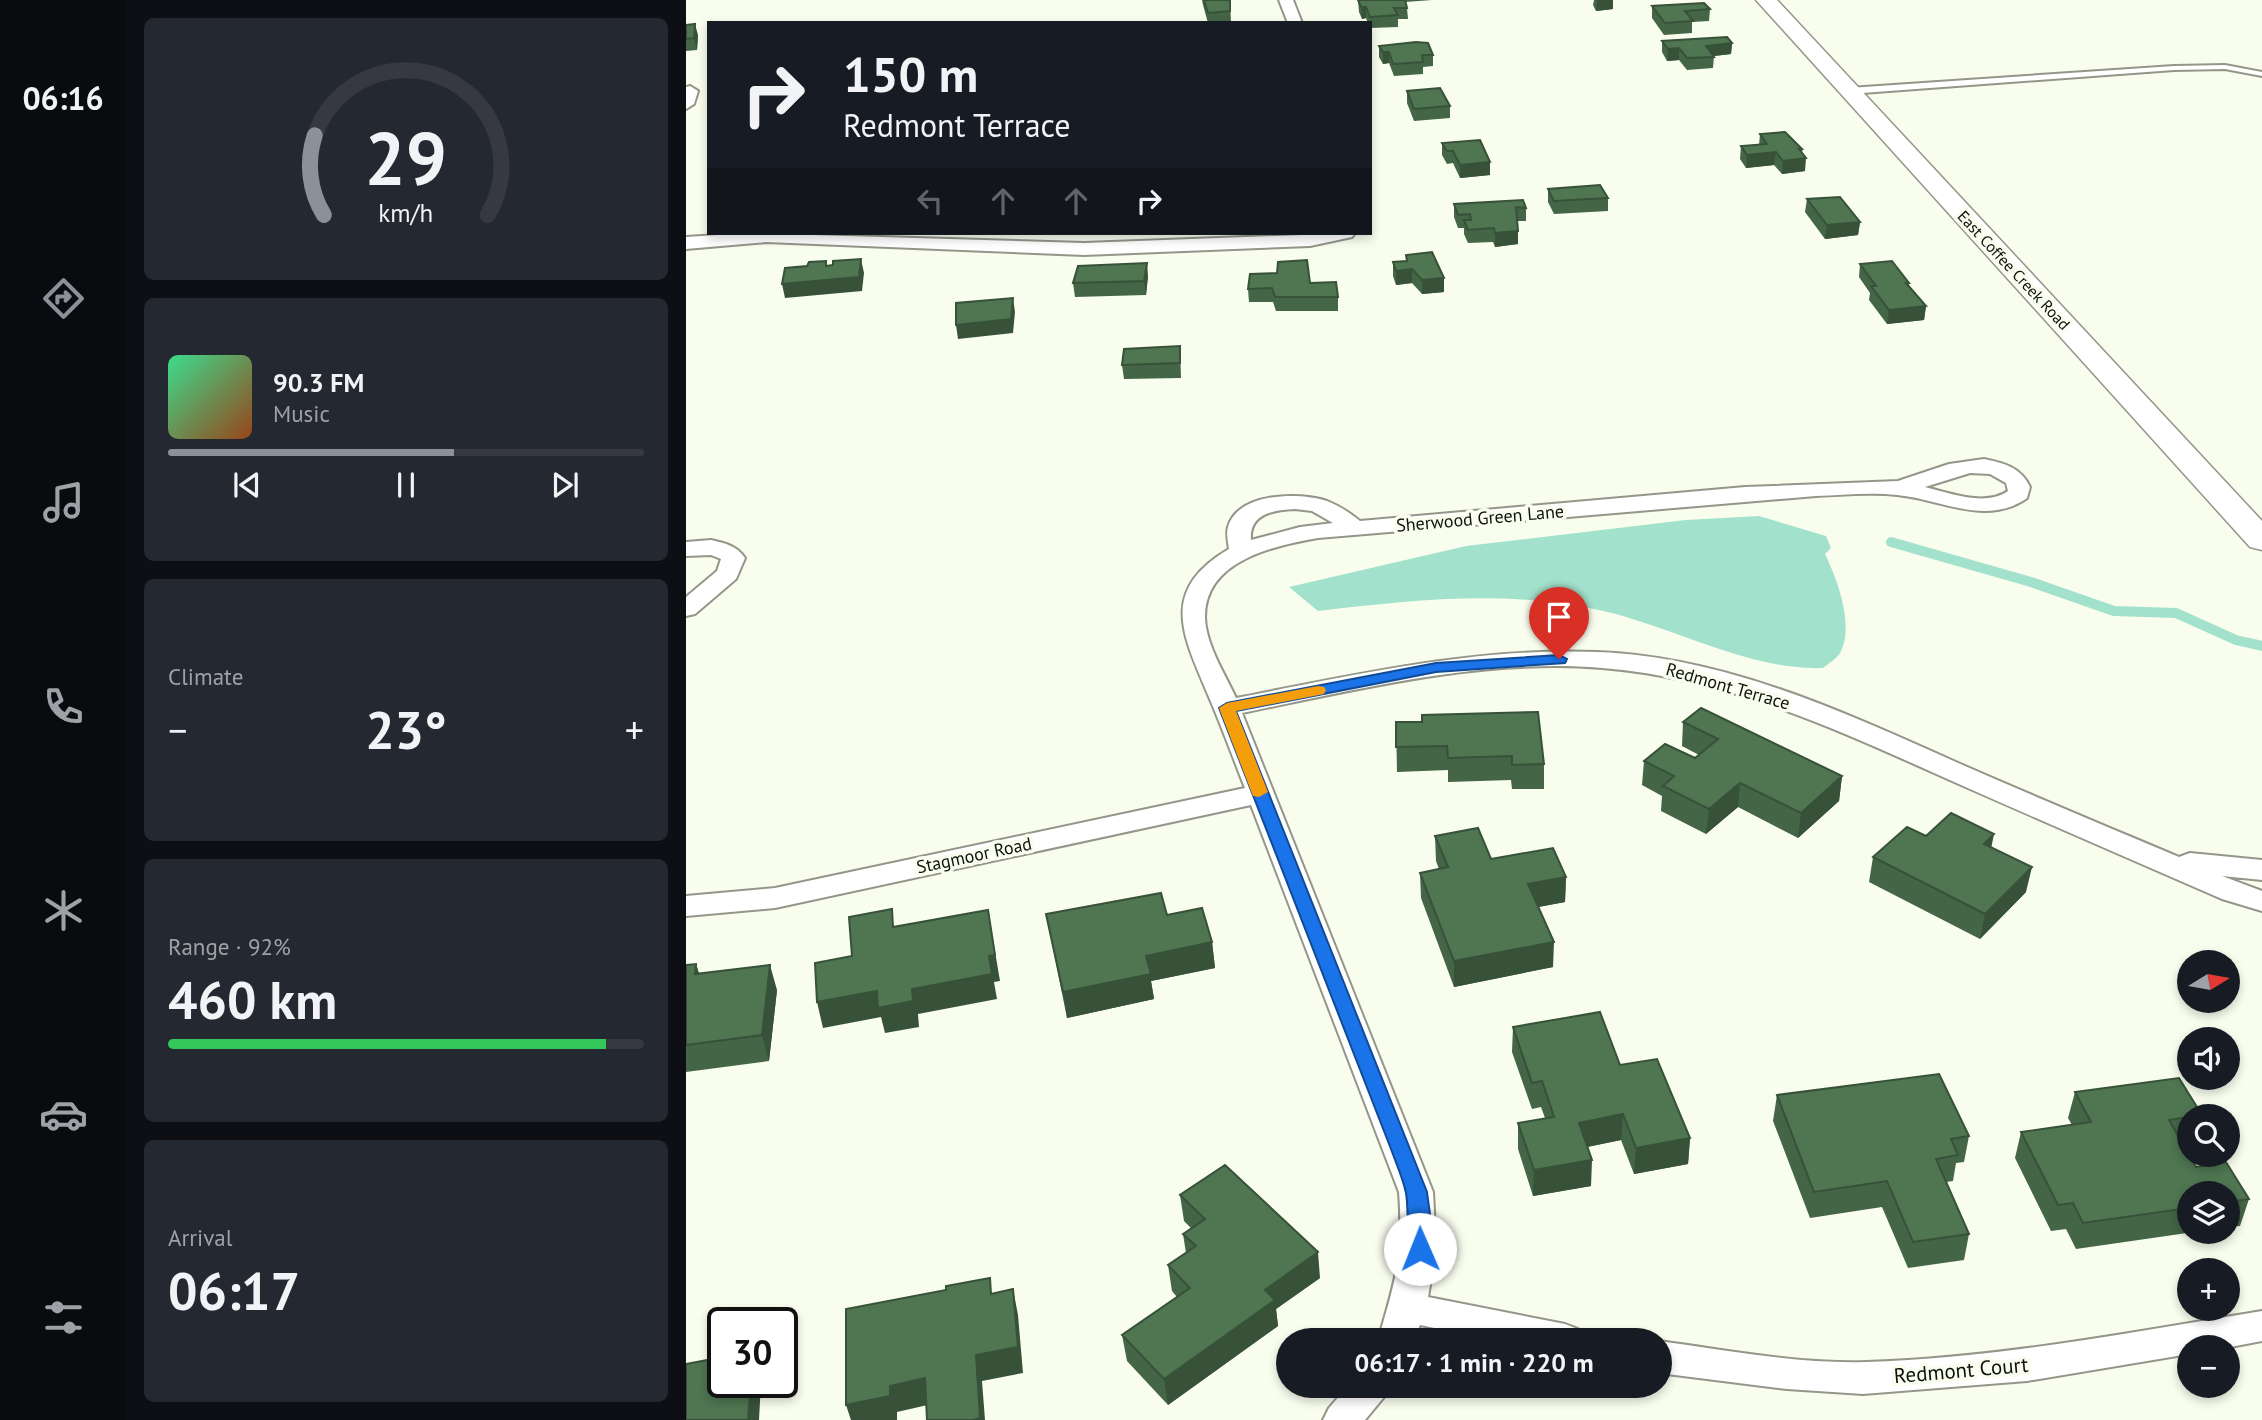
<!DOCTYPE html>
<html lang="en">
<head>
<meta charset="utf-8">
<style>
  :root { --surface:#171b24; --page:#242831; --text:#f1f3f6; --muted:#9ea1a6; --line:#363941; --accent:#8c9099 }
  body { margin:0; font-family:"PT Sans",sans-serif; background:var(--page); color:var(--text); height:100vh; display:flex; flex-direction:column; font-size:26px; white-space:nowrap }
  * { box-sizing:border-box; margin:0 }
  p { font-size:23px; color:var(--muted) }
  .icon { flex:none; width:38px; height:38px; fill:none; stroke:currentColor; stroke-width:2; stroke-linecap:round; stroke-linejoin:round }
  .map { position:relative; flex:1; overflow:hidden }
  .details { display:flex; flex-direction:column; gap:18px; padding:18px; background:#0d0f14; width:560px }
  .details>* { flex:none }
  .guide { position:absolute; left:21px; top:21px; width:665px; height:214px; border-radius:0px; box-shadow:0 4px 10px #0003; background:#171b24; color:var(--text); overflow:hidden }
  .needle { width:46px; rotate:79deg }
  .controls { position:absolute; left:1491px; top:950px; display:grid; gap:14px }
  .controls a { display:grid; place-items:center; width:63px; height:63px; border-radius:50%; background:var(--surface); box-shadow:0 4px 10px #0003; font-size:35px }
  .speed { position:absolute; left:21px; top:1307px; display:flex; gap:14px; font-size:35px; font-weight:700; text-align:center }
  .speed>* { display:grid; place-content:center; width:91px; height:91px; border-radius:50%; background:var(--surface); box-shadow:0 4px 10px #0003; line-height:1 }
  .speed .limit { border:4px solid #111; border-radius:10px; background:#fff; color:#111 }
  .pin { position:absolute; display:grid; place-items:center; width:60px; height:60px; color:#fff; margin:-72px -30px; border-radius:50% 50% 50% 0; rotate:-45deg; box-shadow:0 0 7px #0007 }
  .pin .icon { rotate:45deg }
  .me { position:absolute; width:77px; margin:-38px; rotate:359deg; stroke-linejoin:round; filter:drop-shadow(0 0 5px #0008) }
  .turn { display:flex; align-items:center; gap:24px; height:147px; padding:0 21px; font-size:32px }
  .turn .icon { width:91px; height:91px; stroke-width:2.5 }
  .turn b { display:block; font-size:49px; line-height:60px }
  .lanes { display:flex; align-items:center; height:66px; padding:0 21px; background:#0003; justify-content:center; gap:35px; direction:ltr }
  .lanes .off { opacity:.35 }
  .big { font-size:52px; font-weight:600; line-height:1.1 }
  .details .card { flex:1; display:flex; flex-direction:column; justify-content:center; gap:10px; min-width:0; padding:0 24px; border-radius:10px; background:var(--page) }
  .details .dial { align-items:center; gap:0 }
  .dial svg { height:182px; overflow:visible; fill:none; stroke:var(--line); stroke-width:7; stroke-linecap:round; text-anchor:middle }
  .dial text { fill:var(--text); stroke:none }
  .song { display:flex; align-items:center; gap:21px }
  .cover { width:84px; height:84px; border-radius:10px; background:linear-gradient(135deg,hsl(150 70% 55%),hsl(20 70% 35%)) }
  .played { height:7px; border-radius:4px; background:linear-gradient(90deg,var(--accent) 60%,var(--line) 60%) }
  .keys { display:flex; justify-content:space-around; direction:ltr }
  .heat { display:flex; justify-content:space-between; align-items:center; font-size:38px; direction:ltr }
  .charge { height:10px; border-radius:5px; background:linear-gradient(90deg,#34c759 92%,var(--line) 0) }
  .trip { position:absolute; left:590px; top:1328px; width:396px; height:70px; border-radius:35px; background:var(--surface); box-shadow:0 4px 10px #0003; font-weight:600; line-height:70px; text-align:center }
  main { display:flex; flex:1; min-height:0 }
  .dock { display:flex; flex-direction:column; width:126px; justify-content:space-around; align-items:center; background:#090b0e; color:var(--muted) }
  .dock .icon { width:49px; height:49px }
  .dock .selected { color:var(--accent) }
  .dock b { font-size:32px; color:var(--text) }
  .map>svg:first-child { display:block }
</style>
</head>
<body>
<main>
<nav class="dock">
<b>06:16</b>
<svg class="icon selected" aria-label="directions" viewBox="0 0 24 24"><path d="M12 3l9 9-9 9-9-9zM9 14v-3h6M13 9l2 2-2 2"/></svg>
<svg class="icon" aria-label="music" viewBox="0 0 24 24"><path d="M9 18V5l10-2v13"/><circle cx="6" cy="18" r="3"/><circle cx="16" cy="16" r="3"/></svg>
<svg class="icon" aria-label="phone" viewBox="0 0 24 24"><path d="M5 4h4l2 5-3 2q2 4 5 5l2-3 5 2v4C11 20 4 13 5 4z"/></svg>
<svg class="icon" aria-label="climate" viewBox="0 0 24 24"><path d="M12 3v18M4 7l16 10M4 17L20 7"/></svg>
<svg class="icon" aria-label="car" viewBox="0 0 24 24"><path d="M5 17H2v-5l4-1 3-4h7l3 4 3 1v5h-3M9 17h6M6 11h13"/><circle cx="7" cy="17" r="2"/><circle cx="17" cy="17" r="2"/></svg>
<svg class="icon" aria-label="filters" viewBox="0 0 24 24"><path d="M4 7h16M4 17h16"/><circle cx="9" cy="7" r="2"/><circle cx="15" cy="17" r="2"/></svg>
</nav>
<section class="details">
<div class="card dial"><svg viewBox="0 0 100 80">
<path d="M14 69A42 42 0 1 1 86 69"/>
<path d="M14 69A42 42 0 0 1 10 34" stroke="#8c9099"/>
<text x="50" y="56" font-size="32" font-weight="700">29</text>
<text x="50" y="72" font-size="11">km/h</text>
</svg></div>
<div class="card">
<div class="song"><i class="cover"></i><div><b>90.3 FM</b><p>Music</p></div></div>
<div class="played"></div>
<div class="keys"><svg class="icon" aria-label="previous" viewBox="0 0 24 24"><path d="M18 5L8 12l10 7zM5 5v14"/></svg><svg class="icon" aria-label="pause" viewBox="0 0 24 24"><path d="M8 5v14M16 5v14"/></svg><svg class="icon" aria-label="next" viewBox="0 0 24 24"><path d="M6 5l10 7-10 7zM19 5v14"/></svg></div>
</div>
<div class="card"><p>Climate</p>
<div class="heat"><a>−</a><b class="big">23°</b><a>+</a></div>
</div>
<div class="card"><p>Range · 92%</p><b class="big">460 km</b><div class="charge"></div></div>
<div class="card"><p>Arrival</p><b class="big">06:17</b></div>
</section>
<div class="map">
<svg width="1576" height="1420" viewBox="0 0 1576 1420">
  <rect width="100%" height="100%" fill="#f9fdee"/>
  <path fill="#a2e1cb" d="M1073 516 1140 536 1145 548 1139 554C1151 579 1169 626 1154 653 1151 658 1142 664 1137 668 1064 671 988 627 917 611 823 589 727 600 632 611L603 587 780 546 1000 520Z"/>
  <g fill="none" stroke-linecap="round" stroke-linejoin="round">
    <path stroke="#a2e1cb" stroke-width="10" d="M1205 542 1345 582 1428 611 1490 613 1550 640 1576 646"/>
    <defs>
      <path id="lane" d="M1539 65 1576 72V76L1539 69 1488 70 1163 94 1159 91 1163 88 1488 66Z"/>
      <path id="street" d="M593 0H607L616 23H602Z
        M4 86 12 91 8 104 0 109V87Z
        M63 233 398 243 669 233 666 237 624 246 398 255 80 242 0 249V237Z
        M1298 459C1317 463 1335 467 1344 487L1341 498C1300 527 1255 499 1211 495 1184 492 1156 495 1130 496L632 538C588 546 518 560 519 618 520 645 539 674 550 698 669 675 789 647 912 652 1042 657 1162 714 1279 766 1350 797 1422 827 1493 857L1504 853 1576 860V880L1536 876 1576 891V911L1536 899C1446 860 1356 821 1266 781 1152 730 1042 678 916 668 796 658 673 689 556 713L747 1192 750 1250 742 1297 879 1324 892 1329 897 1340H806L734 1325 728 1340H692C709 1282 718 1255 713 1192L565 805 89 908 0 916V896L89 888 559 788C547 758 536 727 523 697 497 635 472 591 543 549 542 542 540 534 542 527 552 492 614 492 641 501 654 506 664 513 674 521L1059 487 1212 481 1263 464ZM1284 473 1304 474 1320 483 1322 491C1299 507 1264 493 1239 487ZM609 509 626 511 647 523 614 527 565 540C563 514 587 510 609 509Z
        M25 540C39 543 51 546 59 558L50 579 9 614 0 616V597L31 571 35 559 25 555 0 556V542Z
        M1576 1311V1341L1539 1348H1503V1354L1341 1381 1177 1394 1101 1389 973 1373V1341C1041 1350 1111 1364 1180 1362 1313 1358 1445 1332 1576 1311Z
        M662 1386H704L698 1397 679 1420H637L643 1408Z"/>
      <path id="secondary" d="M1070 0H1091L1576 521V550L1564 547Z"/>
    </defs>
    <use href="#lane" stroke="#939689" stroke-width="4"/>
    <use href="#street" stroke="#939689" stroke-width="4"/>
    <use href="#secondary" stroke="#939689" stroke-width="3"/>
    <use href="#lane" fill="#fff" fill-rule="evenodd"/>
    <use href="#street" fill="#fff" fill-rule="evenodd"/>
    <use href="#secondary" fill="#fff" fill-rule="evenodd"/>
  </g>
  <path fill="#446546" d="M516 0H544L545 23H522L517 5Z
    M672 0H746L719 2 721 8 722 19H712V27L684 28V23H682L680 18 676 19 673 12Z
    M908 0H927V9L910 11 907 5Z
    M966 6 1024 9 1023 21 1006 22V33L978 35 966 18Z
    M0 25 12 35 11 50 0 51Z
    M976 41 1046 43 1045 54 1028 56 1027 68 1001 70 993 60 981 61 976 52Z
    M693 46 747 55V66L737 67V74L708 76 703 63 697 64 693 57Z
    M721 91 764 106V118L728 121 721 103Z
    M1074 134 1116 149 1119 171 1096 174 1088 165 1060 168 1054 159 1055 146 1073 145Z
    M756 143 804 175 774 178 767 163 761 164 756 155Z
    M862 189 922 198V211L868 214 862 202Z
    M1121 199 1174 222 1172 235 1139 239 1119 212Z
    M768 204 840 208V221H831L832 244 809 247 807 242 782 243 778 234V228H772L768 217Z
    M720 255 758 278V292L736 294 726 283 710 285 707 276V262L720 261Z
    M1174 264 1223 283V286L1240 306 1238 320 1201 324 1183 300 1184 293 1173 277Z
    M462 276 460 295 389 297 387 283Z
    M624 283 652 297V311H590L587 302H563L562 289Z
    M494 346 495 378 438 379 436 365Z
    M710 722 858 764V789H826L825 780 762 782V770L711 772Z
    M997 722 1156 776 1153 801 1112 838 1052 807 1020 834 975 811 976 796 956 785 958 761 1009 758 1013 755 996 746Z
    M749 836 805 859 880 877 879 902 852 907 867 967 768 987 735 898 734 873 753 869 750 861Z
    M1240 836 1305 847 1340 892 1294 939 1183 882 1187 857Z
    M360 914 481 915 526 942 529 968 465 981 468 999 381 1018Z
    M10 964 13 974 91 990 83 1061 0 1072V965Z
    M827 1027 934 1065 1004 1138 1002 1164 948 1174 935 1140 901 1147 905 1186 847 1196 832 1149V1123L859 1118 855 1107 846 1109 826 1052Z
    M1389 1092 1516 1115 1515 1116H1503V1142L1496 1143 1510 1167 1563 1199 1554 1226 1542 1227V1194H1503V1232H1508L1390 1249 1380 1229 1365 1231 1329 1158 1335 1132 1386 1125 1382 1118Z
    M1091 1095 1283 1136 1278 1162 1270 1163 1267 1181 1260 1182 1283 1234 1278 1260 1222 1268 1196 1207 1124 1218 1087 1121Z
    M494 1195 634 1278 590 1309 592 1326 482 1405 441 1361 436 1335 491 1297 486 1291 482 1265 500 1253 497 1234 505 1228 498 1221Z"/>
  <path fill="#375239" d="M911 0H927V9L910 11Z
    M675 7H680V18L676 19Z
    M9 24 12 35 11 50 8 38Z
    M1046 43 1045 54 1019 57 1020 46Z
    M993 48V60L981 61 982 49Z
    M697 52H703V63L697 64Z
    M1113 149H1116L1115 159 1120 158 1119 171 1096 174 1097 161Z
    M1090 152 1088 165 1060 168 1061 155Z
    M804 162V175L774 178V165Z
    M1174 222 1172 235 1139 239 1141 225Z
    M832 231V244L809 247V233Z
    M175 259 178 273 176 291 99 298 96 284Z
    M461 263 462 276 460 295 458 281Z
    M726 269V283L710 285V271Z
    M758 278V292L736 294V280Z
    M327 298 329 312 327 333 272 339 270 325Z
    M1240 306 1238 320 1201 324 1203 310Z
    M1156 776 1153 801 1112 838 1115 813Z
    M1054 783 1052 807 1020 834 1023 809Z
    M1308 834 1303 859 1298 844Z
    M1346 867 1340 892 1294 939 1299 914Z
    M880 877 879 902 842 909V884Z
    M302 910 314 981 308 982 311 999 232 1014 233 1027 199 1033 195 1017 137 1028 131 1002 191 991 226 989 303 956Z
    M526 942 529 968 465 981 468 999 381 1018 377 992 460 956Z
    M868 942 867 967 768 987V961Z
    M10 964 18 989 9 974Z
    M84 965 91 990 83 1061 76 1035Z
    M937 1114 935 1140 891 1149 893 1123Z
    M1004 1138 1002 1164 948 1174 950 1148Z
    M906 1160 905 1186 847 1196 848 1170Z
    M632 1252 634 1278 590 1309 592 1326 482 1405 478 1379 579 1290Z
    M327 1289 332 1315 337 1373 296 1381 299 1420H287L290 1355Z
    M239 1378 246 1404 211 1412V1420H165L160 1405 204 1386Z
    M65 1382H75L73 1420H62Z"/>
  <path fill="#4f7551" stroke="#375239" stroke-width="2" d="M518 0H544V11L522 13Z
    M672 0H719L721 8H708L712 15 684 17 680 7H675Z
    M1018 3 1024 9 999 11 1007 21 979 23 966 6Z
    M9 24 8 38 0 39V25Z
    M1041 37 1046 43 1020 46 1028 57 1001 58 993 48 982 49 976 41Z
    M730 42 742 43 747 55H736L737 62 707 64 703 52H697L693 46Z
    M754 88 764 106 728 109 721 91Z
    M1099 132 1116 149H1113L1120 158 1097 161 1090 152 1061 155 1055 146 1081 144 1074 134Z
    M794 140 804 162 774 165 767 151H761L756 143Z
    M914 185 922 198 868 201 862 189Z
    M1154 197 1174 222 1141 225 1121 199Z
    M837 200 840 208 830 207 832 231 809 233 808 228 782 230 778 220H785L784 214 772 215 768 204Z
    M746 252 758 278 736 280 726 269 710 271 707 262 721 261 720 255Z
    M175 259 173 277 96 284 99 268 121 266 123 262 140 261V266L147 265V261Z
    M621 260 624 283 650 282 652 297H589L586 288 562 289 564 274 591 273 592 262Z
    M1206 261 1223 283H1220L1240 306 1203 310 1185 286H1190L1174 264Z
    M461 263 458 281 387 283 392 266Z
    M327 298 325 319 270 325V303Z
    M494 346V363L436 365 438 349Z
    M1015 708 1156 776 1115 813 1054 783 1023 809 977 786 988 776 958 761 979 744 1009 758 1032 739 997 722Z
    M852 712 858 764 826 765V756L762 758 761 746 710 747V722H736V715Z
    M1265 813 1308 834 1298 844 1346 867 1299 914 1187 857 1221 827 1240 836Z
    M792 828 805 859 867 848 880 877 842 884 868 942 768 961 734 873 762 867 749 836Z
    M475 893 481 915 516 908 526 942 460 956 465 974 377 992 360 914Z
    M206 909 207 927 302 910 309 955 303 956 306 974 226 989 227 1001 192 1008 191 991 131 1002 129 963 166 956 163 917Z
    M10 964 9 974 84 965 76 1035 0 1045V965Z
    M914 1012 934 1065 971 1059 1004 1138 950 1148 937 1114 893 1123 906 1160 848 1170 832 1123 868 1117 856 1081 846 1083 827 1027Z
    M1253 1074 1283 1136 1265 1139 1272 1155 1250 1159 1283 1234 1227 1242 1201 1181 1128 1192 1091 1095Z
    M1493 1078 1516 1115 1483 1120 1510 1167 1540 1162 1563 1199 1542 1202V1194H1503V1208L1397 1223 1387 1203 1372 1205 1335 1132 1405 1122 1389 1092Z
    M539 1165 632 1252 579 1290 589 1300 478 1379 436 1335 504 1288 482 1265 510 1246 497 1234 519 1219 494 1195Z
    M304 1278 305 1294 327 1289 332 1347 290 1355 294 1418 287 1420H241L239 1378 204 1386V1396L160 1405V1309L260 1290V1286Z
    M37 1357V1382H65L62 1420H0V1364Z"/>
  <path fill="#1a73e8" stroke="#114b97" stroke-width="2" d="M873 655 881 659 879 663 750 672 550 711 741 1192C743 1211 750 1237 741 1255L734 1258 726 1255C720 1244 723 1209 720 1193 717 1178 710 1163 705 1149L533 708 541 703 750 663Z"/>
  <path fill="#f59e0b" d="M632 686 638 687 640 690 638 694 550 711 582 792 573 797 567 796 533 708 541 703Z"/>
  <g text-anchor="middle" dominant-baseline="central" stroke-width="7" stroke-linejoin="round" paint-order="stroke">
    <g font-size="16" fill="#0f110c" stroke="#f9fdee">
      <text transform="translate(1328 270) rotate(47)">East Coffee Creek Road</text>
    </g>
    <g font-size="18" fill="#0f110c" stroke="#f9fdee">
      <text transform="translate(794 518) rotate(-5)">Sherwood Green Lane</text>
      <text transform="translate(1042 686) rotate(16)">Redmont Terrace</text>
      <text transform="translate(288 855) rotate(-12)">Stagmoor Road</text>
    </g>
    <g font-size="21" fill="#0f110c" stroke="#f9fdee">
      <text transform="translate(1275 1370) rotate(-5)">Redmont Court</text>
    </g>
  </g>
</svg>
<div class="controls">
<a><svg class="needle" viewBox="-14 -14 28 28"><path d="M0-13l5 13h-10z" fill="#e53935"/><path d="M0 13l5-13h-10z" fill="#9ea1a6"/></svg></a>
<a><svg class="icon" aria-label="sound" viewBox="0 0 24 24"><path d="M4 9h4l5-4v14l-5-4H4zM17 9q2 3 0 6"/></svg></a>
<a><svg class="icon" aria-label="search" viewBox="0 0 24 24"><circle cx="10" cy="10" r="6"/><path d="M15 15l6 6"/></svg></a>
<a><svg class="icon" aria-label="layers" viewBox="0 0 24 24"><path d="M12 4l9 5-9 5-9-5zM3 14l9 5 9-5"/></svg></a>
<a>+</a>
<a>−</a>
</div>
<div class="speed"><div class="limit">30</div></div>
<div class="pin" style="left:873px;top:659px;background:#d93025"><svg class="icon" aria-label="arrive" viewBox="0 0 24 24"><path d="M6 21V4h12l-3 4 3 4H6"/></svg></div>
<svg class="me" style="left:734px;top:1249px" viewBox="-20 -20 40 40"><circle r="19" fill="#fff"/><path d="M0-13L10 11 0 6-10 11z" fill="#1a73e8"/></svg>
<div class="trip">06:17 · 1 min · 220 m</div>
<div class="guide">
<div class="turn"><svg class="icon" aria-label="right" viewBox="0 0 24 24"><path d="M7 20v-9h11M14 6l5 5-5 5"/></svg><div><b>150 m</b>Redmont Terrace</div></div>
<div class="lanes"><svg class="icon off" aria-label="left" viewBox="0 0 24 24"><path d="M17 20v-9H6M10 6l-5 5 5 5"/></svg><svg class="icon off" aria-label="ahead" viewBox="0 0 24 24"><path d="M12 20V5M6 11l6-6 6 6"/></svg><svg class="icon off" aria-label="ahead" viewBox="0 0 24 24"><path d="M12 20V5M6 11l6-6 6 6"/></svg><svg class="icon" aria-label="right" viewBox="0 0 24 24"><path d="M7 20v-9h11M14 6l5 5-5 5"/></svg></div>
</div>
</div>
</main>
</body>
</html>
